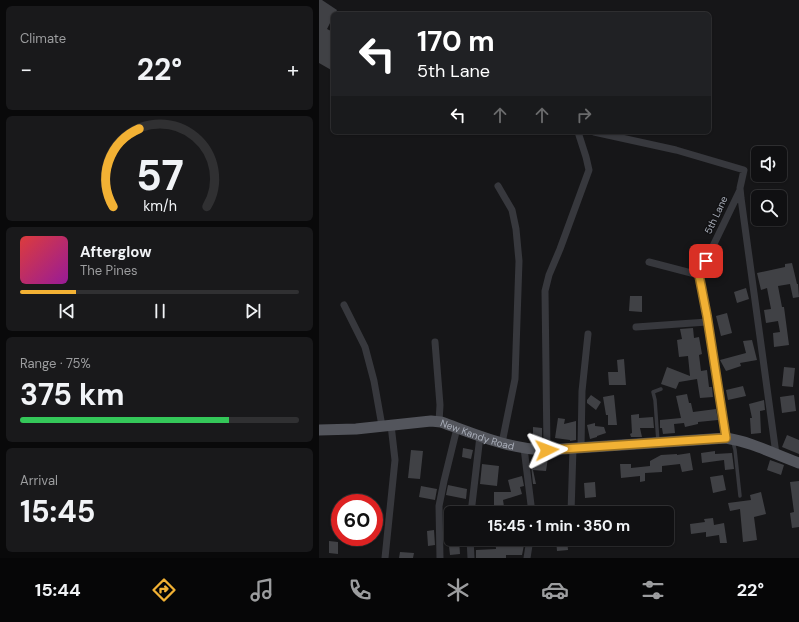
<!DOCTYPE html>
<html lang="en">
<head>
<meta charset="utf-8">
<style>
  :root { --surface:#101012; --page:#19191b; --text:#f1f3f6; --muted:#9c9d9f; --line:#303032; --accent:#f2b134 }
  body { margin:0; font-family:"DM Sans",sans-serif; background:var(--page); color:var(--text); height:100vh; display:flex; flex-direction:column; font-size:15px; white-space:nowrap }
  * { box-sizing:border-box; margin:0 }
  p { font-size:13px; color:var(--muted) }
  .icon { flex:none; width:22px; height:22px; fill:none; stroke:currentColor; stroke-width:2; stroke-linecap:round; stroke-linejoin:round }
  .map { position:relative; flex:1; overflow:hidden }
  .side { display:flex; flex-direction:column; gap:6px; padding:6px; background:#09090a; width:319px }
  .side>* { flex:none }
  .top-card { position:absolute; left:12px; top:12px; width:380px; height:122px; border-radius:6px; box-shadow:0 1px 3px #0004,0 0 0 1px var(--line); background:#202124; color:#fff; overflow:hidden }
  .buttons { position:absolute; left:432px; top:146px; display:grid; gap:8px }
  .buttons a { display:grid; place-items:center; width:36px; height:36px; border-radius:6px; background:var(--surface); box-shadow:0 1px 3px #0004,0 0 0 1px var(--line); font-size:20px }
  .speed { position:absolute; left:12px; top:494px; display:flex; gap:8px; font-size:20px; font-weight:700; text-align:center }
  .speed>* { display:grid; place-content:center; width:52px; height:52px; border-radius:50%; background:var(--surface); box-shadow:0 1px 3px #0004,0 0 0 1px var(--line); line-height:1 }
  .speed .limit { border:6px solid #d22; background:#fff; color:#111 }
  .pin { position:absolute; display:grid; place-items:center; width:34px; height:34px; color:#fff; margin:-17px; border-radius:8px; box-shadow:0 2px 6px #0006 }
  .me { position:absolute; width:44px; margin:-22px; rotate:87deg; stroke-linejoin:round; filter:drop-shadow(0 0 3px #0008) }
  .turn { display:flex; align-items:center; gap:14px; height:84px; padding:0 20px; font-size:18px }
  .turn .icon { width:52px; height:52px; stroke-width:2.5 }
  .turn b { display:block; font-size:28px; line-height:34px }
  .lanes { display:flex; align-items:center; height:38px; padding:0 20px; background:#0003; justify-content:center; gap:20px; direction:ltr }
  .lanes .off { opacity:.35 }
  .big { font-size:30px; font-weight:700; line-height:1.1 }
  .side .tile { flex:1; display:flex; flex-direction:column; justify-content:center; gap:6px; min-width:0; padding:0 14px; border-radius:6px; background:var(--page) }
  .side .dial { align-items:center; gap:0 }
  .dial svg { height:104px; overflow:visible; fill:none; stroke:var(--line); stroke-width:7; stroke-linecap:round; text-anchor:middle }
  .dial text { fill:var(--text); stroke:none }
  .song { display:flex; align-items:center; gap:12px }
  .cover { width:48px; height:48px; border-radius:6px; background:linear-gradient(135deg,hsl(0 70% 55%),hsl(300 70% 35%)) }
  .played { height:4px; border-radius:2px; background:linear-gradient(90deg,var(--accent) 20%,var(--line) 20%) }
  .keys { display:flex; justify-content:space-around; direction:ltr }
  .heat { display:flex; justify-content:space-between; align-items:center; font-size:22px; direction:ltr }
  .charge { height:6px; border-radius:3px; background:linear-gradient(90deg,#34c759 75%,var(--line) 0) }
  .trip { position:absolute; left:125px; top:506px; width:230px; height:40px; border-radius:6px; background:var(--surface); box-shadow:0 1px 3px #0004,0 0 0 1px var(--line); font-weight:700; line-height:40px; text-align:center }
  .tabs { display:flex; height:64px; justify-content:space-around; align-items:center; background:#060607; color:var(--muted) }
  .tabs .icon { width:28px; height:28px }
  .tabs .on { color:var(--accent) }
  .tabs b { font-size:18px; color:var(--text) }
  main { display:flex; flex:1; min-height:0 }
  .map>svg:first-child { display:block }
</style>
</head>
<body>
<main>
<section class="side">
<div class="tile"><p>Climate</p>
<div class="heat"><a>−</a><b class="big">22°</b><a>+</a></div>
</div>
<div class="tile dial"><svg viewBox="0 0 100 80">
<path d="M14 69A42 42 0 1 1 86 69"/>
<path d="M14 69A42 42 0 0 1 34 9" stroke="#f2b134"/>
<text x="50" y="56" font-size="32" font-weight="700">57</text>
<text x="50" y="72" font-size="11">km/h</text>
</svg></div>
<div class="tile">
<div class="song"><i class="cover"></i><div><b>Afterglow</b><p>The Pines</p></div></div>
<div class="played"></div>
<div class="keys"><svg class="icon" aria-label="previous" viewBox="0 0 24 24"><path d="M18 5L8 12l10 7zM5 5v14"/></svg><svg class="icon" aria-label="pause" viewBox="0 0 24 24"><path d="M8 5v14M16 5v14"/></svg><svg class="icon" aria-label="next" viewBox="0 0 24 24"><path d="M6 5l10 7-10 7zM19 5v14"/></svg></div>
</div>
<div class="tile"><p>Range · 75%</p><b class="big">375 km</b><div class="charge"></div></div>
<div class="tile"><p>Arrival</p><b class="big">15:45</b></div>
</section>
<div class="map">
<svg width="480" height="558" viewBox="0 0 480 558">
  <rect width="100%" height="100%" fill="#161618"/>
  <path fill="#404145" d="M0 0H3L18 10 16 14H14V17L8 29 14 32V71L0 63Z
    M473 263 478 284H479L480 297 474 298 471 284 459 286 463 307H465L470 345 455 347 454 333 461 332 459 321 447 323 445 310 452 309 448 288 442 290 438 273 466 267V264Z
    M427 288 430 299 418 303 415 292Z
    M311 296H323V312L310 311Z
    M408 313 413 333 402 336 397 316Z
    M374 328 375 338 380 337 383 354 380 355 382 371 388 370 390 387H393L394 397 381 398 378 379 360 382 357 389 342 384 348 367 371 376 369 356 360 357 358 340 363 339 361 329Z
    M433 340 438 360 421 363 422 366 407 371 401 360 427 353 424 341Z
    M305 359 307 385H290L289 372H299L298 360Z
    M465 367 476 368 474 387 463 386Z
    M424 386 427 396 409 400 407 390Z
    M368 394 370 403H372L374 412 397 409 399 420 379 422V424L366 427 365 423 355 424 356 433 344 434 343 428H341V420L362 418 357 396Z
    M272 395 282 402 277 410 268 403V400Z
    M295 395 298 425H289V415H287L284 397Z
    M475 395 477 411 463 413 461 397Z
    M445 400 446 410 441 411 442 433 432 434 431 418H433L430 404Z
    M320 414V418L334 417 335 428H321L323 437H312L311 434 313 433 312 415Z
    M239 418 246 419 245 424 257 421V440L251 441V440L236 438Z
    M276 423V426L285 427 287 433 278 436V437L271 439 268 425Z
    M214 427 223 428V439H214Z
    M468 435 480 440V454L463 447Z
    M144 448 154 450 152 459 143 457Z
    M92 450 104 451 101 479 89 478Z
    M396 451V454L413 453 415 469 406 470 405 460 383 463 382 453Z
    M371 453 374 470 363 472 361 464 343 466V472L326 473V481L321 482V476L302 478 301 464H312V468L331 466V461L342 455 358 454V455Z
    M217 456 229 458 227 471 214 470 217 484H214L212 465 216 464Z
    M451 460 465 465 462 475 448 470Z
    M163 464 180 466 178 486 161 484Z
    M404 475 407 490 394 493 391 477Z
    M203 476 205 486 201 487 203 494 184 500 186 513H173L172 505H175V492H192L189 480Z
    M480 481V527L473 528 471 513 475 512 471 482Z
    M276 482 277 497 266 498 265 483Z
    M129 485 148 489 147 499 127 495Z
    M102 486 118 489 116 500 100 497Z
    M442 492 447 514 435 517 438 540 424 542 421 509 411 511 409 503 432 500 431 495Z
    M394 518 395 525 405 523 408 543H401L400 535 387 537V532L372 534 371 524 386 522 385 519Z
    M115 530 116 545 109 546 108 531Z
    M133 539H140L141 554 131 555 130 546H133Z
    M176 539H198V545H205L203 555H187V558H157V550L177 549Z
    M237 539H248L249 550 238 551Z
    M10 541 19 542V554L10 553Z
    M81 552 95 553 94 558H80Z"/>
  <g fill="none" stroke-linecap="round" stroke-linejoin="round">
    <path stroke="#37383d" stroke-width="3.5" d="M339 442 336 400 334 392 342 389
      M414 442 416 450 421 496"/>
    <path stroke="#37383d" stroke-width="7" d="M275 132 357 150 425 170 421 188 422 198 457 454
      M179 186 193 210 197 229 200 261 196 379 183 443
      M330 262 380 275
      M25 305 46 347 55 381 63 426
      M317 327 388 322
      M116 342 121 405 120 422
      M407 438 388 316 380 275 421 190
      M205 448 213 513
      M262 448 263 391 269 334
      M228 450 226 291 230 275 241 249 270 170 267 157 259 132
      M152 513 161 436
      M252 513 254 448
      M151 539 152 558
      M66 558 76 460 72 425
      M121 558 120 506 125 481 138 428
      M208 558 211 539"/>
    <path stroke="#53555c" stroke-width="11" id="s1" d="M0 430 37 429 112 421 122 422C158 435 189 449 228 450L407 438C433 442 455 454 480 463"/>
  </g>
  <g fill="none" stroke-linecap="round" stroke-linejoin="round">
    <defs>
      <path id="route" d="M228 450 407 438 388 316 380 275 387 261"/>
    </defs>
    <use href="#route" stroke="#9d7322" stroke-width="10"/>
    <use href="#route" stroke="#f2b134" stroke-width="7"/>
  </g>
  <g text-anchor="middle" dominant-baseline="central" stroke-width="3" stroke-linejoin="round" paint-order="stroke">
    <g font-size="10" fill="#a8adb8" stroke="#111113">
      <text transform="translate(397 215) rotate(-65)">5th Lane</text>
      <text stroke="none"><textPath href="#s1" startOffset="161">New Kandy Road</textPath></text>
    </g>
  </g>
</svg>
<div class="buttons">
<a><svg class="icon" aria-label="sound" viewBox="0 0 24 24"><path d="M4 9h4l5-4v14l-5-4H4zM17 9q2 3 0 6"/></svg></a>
<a><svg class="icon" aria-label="search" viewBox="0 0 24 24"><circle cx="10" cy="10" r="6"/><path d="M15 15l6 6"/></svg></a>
</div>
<div class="speed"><div class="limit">60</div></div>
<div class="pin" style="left:387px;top:261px;background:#d93025"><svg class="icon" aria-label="arrive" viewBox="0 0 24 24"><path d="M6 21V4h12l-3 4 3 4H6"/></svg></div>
<svg class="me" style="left:228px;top:450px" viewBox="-20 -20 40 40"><path d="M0-17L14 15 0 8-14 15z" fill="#f2b134" stroke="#fff" stroke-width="4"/></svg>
<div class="trip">15:45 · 1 min · 350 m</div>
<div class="top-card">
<div class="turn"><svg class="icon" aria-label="left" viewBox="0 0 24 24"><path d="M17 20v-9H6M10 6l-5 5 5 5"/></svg><div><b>170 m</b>5th Lane</div></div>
<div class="lanes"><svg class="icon" aria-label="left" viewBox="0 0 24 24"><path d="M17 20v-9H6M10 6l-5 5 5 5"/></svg><svg class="icon off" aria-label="ahead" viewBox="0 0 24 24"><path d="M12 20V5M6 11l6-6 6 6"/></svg><svg class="icon off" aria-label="ahead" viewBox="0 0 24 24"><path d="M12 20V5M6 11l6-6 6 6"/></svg><svg class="icon off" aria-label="right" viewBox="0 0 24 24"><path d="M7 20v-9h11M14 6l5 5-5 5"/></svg></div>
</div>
</div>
</main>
<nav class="tabs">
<b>15:44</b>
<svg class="icon on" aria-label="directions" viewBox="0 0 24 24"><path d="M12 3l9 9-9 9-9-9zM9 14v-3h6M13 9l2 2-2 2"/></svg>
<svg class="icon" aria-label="music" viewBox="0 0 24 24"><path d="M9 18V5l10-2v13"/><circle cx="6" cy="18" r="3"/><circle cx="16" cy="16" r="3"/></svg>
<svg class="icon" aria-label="phone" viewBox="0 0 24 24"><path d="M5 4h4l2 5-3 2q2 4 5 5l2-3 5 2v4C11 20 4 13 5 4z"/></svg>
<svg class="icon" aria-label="climate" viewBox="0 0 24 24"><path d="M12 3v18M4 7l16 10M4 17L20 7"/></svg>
<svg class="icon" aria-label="car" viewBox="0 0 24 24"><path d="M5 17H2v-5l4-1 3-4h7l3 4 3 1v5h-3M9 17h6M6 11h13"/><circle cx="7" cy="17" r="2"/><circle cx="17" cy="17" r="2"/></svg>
<svg class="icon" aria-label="filters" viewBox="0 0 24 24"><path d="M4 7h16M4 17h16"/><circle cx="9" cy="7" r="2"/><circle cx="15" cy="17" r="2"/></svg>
<b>22°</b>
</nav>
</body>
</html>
